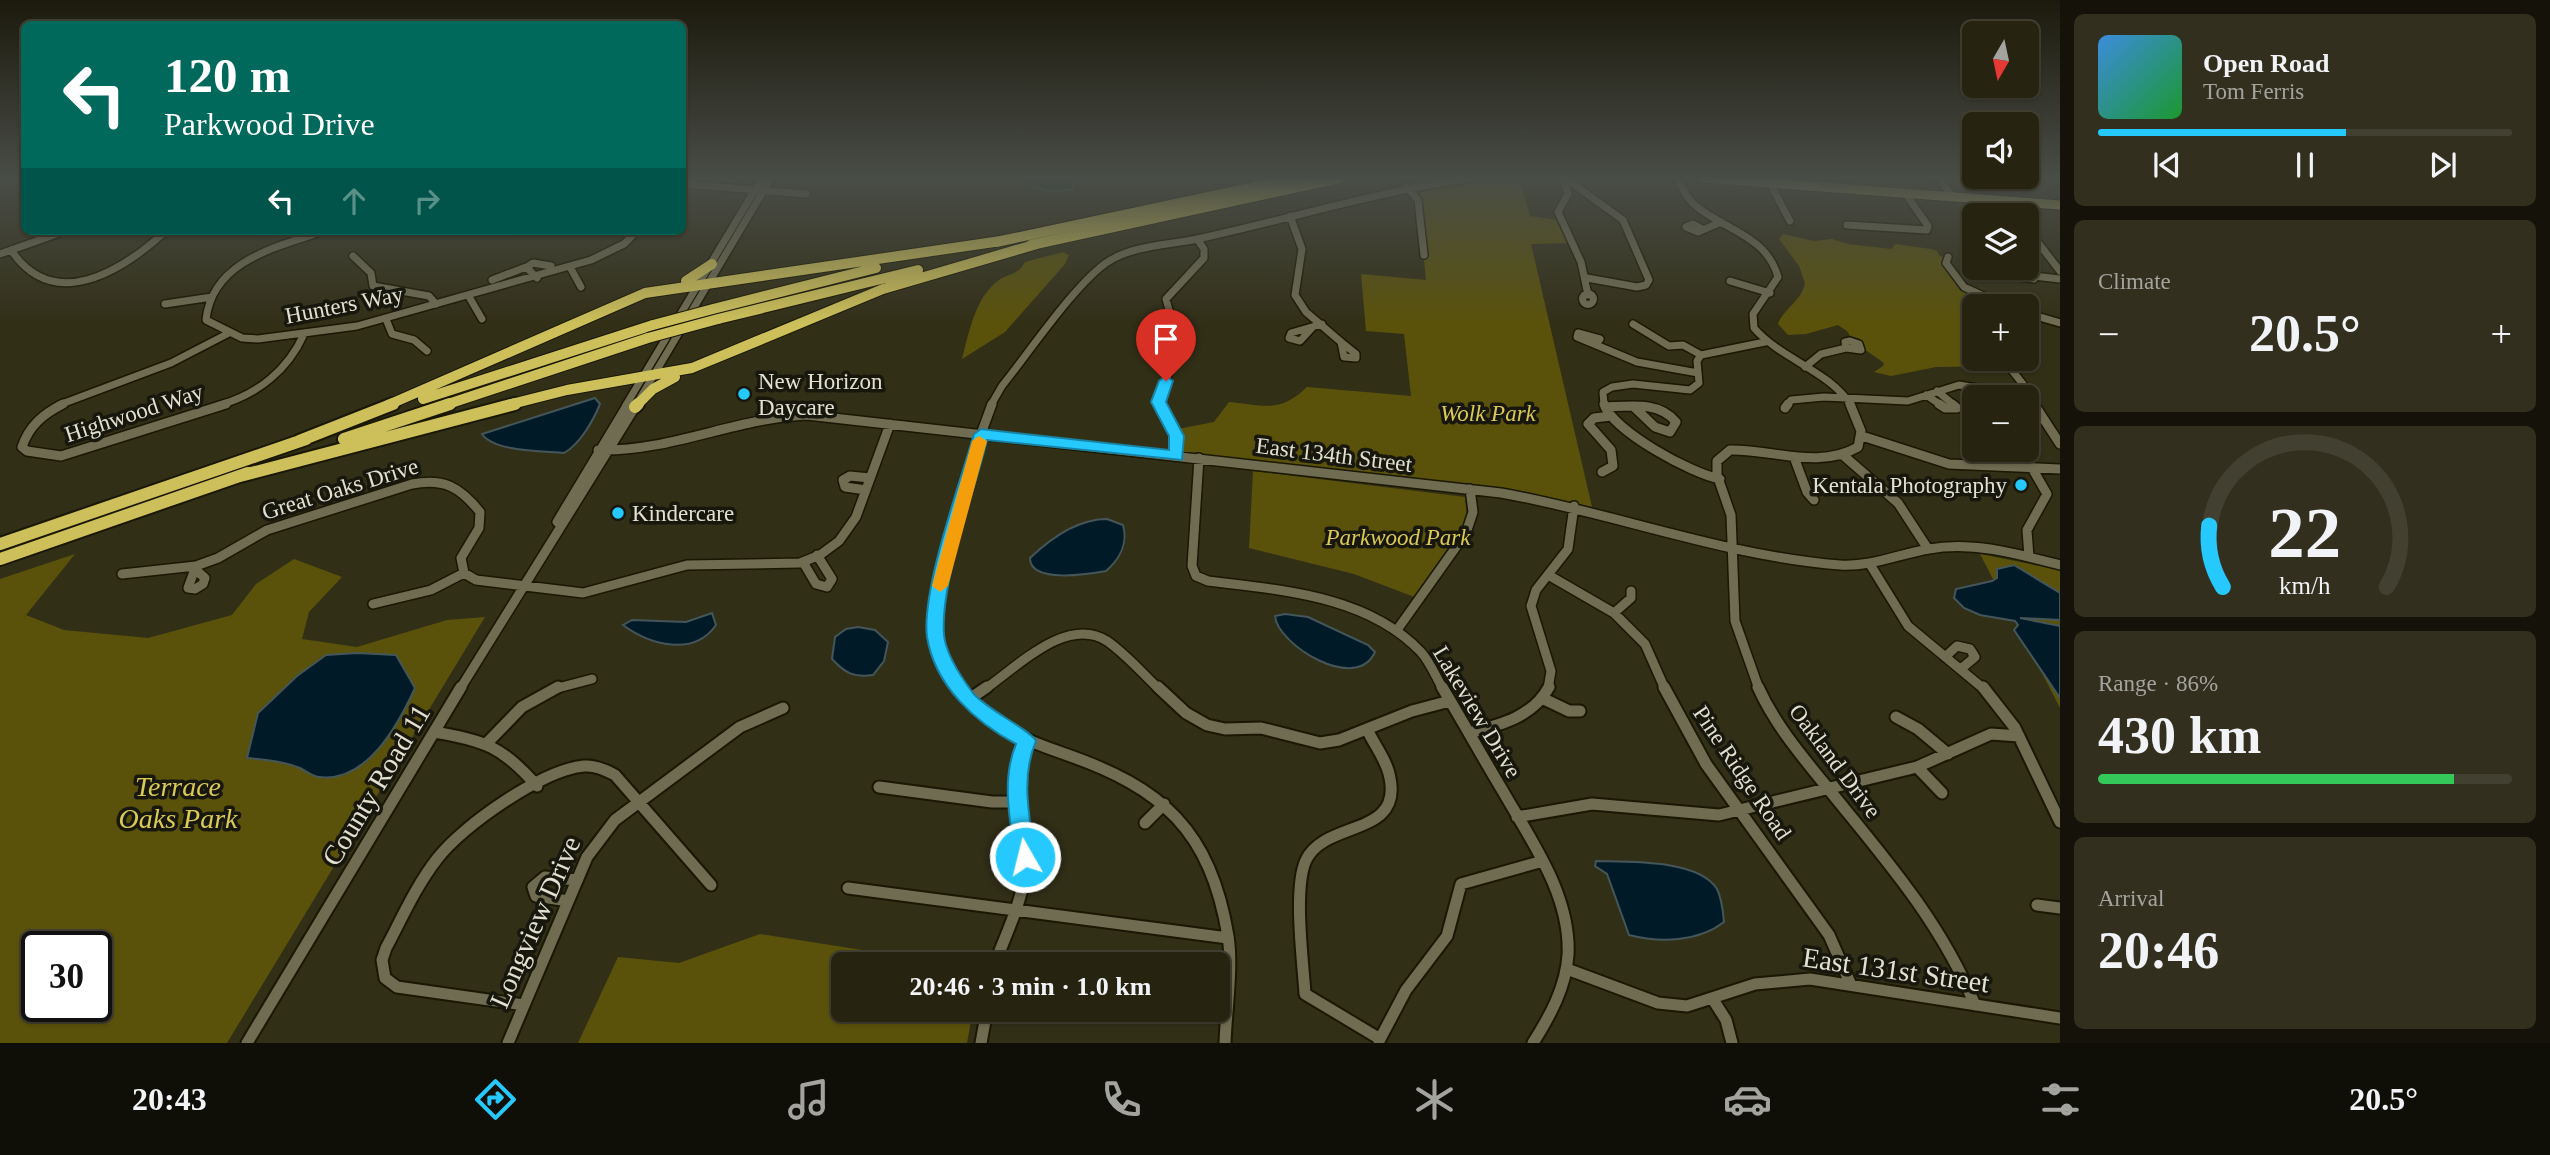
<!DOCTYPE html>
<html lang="en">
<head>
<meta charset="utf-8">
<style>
  :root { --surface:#262311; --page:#322f1f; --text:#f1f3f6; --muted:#a4a49f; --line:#424031; --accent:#25c9fe }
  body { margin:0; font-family:Georgia,serif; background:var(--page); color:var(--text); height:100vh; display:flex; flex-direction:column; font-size:26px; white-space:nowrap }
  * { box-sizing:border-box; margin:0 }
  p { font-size:23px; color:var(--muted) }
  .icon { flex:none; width:38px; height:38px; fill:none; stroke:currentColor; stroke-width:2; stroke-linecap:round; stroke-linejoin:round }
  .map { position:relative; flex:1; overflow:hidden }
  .drawer { display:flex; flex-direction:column; gap:14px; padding:14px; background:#151309; width:490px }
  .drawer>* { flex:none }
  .top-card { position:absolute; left:21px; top:21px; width:665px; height:214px; border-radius:10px; box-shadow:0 2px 5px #0004,0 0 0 2px var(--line); background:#00695c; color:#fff; overflow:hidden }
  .needle { width:46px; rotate:189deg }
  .tools { position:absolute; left:1962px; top:21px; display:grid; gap:14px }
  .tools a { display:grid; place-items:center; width:77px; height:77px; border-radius:10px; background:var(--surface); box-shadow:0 2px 5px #0004,0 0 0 2px var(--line); font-size:35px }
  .speed { position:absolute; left:21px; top:931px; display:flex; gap:14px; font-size:35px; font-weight:700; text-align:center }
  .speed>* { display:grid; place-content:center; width:91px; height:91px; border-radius:50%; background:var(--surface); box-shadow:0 2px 5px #0004,0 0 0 2px var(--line); line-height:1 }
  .speed .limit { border:4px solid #111; border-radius:10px; background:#fff; color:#111 }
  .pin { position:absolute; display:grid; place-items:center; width:60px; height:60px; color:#fff; margin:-72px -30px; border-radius:50% 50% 50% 0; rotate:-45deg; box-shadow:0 0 7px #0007 }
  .pin .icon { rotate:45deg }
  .me { position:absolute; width:77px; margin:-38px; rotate:352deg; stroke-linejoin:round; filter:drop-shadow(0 0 5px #0008) }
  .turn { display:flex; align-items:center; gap:24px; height:147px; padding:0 28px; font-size:32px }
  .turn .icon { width:91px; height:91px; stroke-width:2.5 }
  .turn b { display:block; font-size:49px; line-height:60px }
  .lanes { display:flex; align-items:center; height:66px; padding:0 28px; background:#0003; justify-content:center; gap:35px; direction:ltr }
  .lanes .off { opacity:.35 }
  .big { font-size:52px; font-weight:600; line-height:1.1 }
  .drawer .card { flex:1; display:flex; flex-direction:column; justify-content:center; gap:10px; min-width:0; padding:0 24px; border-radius:10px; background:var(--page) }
  .drawer .dial { align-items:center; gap:0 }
  .dial svg { height:182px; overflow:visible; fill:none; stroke:var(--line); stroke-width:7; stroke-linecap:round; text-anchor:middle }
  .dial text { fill:var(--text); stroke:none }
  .song { display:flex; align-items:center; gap:21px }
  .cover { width:84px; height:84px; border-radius:10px; background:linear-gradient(135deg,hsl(210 70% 55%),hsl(130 70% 35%)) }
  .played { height:7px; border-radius:4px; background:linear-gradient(90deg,var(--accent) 60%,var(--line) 60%) }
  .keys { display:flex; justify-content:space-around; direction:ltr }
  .heat { display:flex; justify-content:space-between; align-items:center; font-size:38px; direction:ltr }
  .charge { height:10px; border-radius:5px; background:linear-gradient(90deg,#34c759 86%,var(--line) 0) }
  .trip { position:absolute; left:831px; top:952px; width:399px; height:70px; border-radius:10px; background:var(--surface); box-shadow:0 2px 5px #0004,0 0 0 2px var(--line); font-weight:600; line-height:70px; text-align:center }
  .tabs { display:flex; height:112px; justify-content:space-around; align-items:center; background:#0f0e07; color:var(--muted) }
  .tabs .icon { width:49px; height:49px }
  .tabs .selected { color:var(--accent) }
  .tabs b { font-size:32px; color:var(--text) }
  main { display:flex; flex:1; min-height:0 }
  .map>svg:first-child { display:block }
</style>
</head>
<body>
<main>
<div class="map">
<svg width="2060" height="1043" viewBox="0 0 2060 1043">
  <rect width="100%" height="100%" fill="#322f17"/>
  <path fill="#5a520b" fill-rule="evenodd" d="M1504 178H1519L1530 216 1559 220 1572 243 1531 244 1593 511 1176 456 1173 430 1214 422 1229 402C1264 405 1279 414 1307 387L1411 396 1404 334 1366 331 1361 274 1426 280 1418 200 1411 191Z
    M1783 234 1814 241 1832 239 1848 244 1892 249 1895 244 1931 249 1937 251 1940 256 1948 257 1946 263 1972 296 1974 359H2002L2006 366 1936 367 1891 376 1874 372 1883 366 1884 363 1854 342 1847 331 1838 325 1806 334 1788 335 1778 324C1784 308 1801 302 1805 283L1799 266 1779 239Z
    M1063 252 1069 255 1065 264 1005 332 962 359C969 333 975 297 999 280 1010 273 1018 275 1025 262Z
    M1253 471 1465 497 1467 519 1462 531 1417 598 1354 574 1249 548Z
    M75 554 26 615 64 630 148 638 232 615 256 584 294 559 342 577 309 612 302 639 357 647 447 620 485 617 227 1043H0V579ZM37 947H96V1006H37Z
    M1980 554 2060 570V708Z
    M760 934 951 964H844V1010H973L967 1043H578L618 957 679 963Z"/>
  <path fill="#001b27" stroke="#44565a" stroke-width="2" d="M1008 178H1077L1071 190 1048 191Z
    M595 398 600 404C593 421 580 444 564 453 544 451 494 452 482 434Z
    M1107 519 1123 525C1128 543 1120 559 1106 571 1089 574 1030 584 1030 558 1051 538 1077 519 1107 519Z
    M2014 565 2060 593V620L2020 618 2060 626V698L2014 630 2018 625 2015 621 1980 615 1964 608 1954 598 1956 589 1992 581 1997 578V569Z
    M712 613 716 625C694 657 650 645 623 625L632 620 686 622Z
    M1285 614 1308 617 1368 645 1375 652C1356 694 1277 644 1275 616Z
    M858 627 875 630 888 642 884 661 873 675C854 678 845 673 832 659L835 637 846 629Z
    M357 653 396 655 415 688C398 725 367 783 319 777 312 776 306 771 300 768 283 761 265 760 247 758L258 713 297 676 326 655Z
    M1596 861C1627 862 1699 859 1717 889 1722 899 1723 911 1724 922 1698 942 1660 943 1629 935L1607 874 1595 866Z"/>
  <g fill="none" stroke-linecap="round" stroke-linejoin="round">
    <defs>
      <path id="minor-far2" d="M719 178 735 179
        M1564 178 1568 194 1558 212 1581 262 1588 295
        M1565 178 1623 220 1649 280 1646 285 1637 287 1587 278
        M1677 178C1682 188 1687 199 1696 206 1725 230 1767 236 1778 277L1753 314 1754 328C1782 360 1828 370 1851 405
        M1767 178 1790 221
        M1939 178 1952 196
        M682 184 806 194
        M1407 187 1418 200 1424 255
        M2006 201 2017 215
        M1290 216 1302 249 1295 295 1306 312 1341 342
        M1847 225 1927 230 1928 226 1905 193
        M2026 227 2060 271
        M1702 229 1693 224 1686 227 1698 232 1721 222
        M324 231C276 247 212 261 206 320L242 338 258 339 357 326 591 260 624 244 637 231
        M11 250C54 314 122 271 166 231
        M0 254 65 231
        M353 256 371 273 373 286 429 296 436 304
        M1948 257 1946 263 1964 287 2005 306
        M527 267 533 263 551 266
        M570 267 581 287
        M2022 272 2032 275 2034 279 2020 277 2018 273Z
        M2034 276 2060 279
        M492 280 526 267 537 278
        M1730 281 1770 293
        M1582.5 299a5.5 5.5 0 1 1 11 0a5.5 5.5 0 1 1-11 0Z
        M468 295 482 319
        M165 304 212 297
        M2026 313 2060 323
        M386 319 392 334 414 340 427 351
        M1633 324 1669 346 1683 345 1701 355
        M1312 328 1300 341 1289 338 1291 333 1322 324
        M1850 341 1859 344 1861 350 1846 348 1845 342Z
        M1341 342 1356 354V358L1344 357Z
        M1596 344 1600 339 1578 333 1577 337 1637 362 1698 373
        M2003 359 2026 388 2035 405
        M1805 367 1821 354 1846 348
        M1937 391 1954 405
        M1926 395 1941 405
        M59 405 171 363 229 333
        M220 405C258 394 288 370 304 334
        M626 405 762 178
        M636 405 771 178
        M991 405 1002 386C1028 354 1077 281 1109 261 1135 245 1169 245 1197 239 1290 219 1379 191 1473 178
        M1161 405 1159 402C1174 358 1180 345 1166 299L1204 258V249L1197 239
        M1604 405 1603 392 1612 387 1633 384 1690 390 1699 383 1697 361 1701 355 1765 342
        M1787 405 1791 400 1824 397 1908 401 1959 385 2032 397"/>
      <path id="minor-far1" d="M63 404C43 414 29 426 22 447L27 451 61 456 226 404
        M1160 404 1176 436V456
        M1604 404C1613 431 1692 474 1720 479
        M1939 404 1945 408H1957L1952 404
        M2034 404 2060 444
        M1605 407C1630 406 1659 401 1676 422L1670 432 1655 427 1634 407
        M1785 408 1788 404
        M1862 436 1949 464 2060 469
        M598 450C670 452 735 418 807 415L1501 493C1614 513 1725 556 1840 565 1871 567 1899 554 1929 549 1973 541 2018 554 2060 565
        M1844 456 1898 503 1928 549
        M1794 457 1807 492 1814 500
        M1199 458 1192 566 1196 576 1208 581C1280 590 1367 595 1421 652 1430 662 1436 677 1443 689
        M1602 472 1613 466 1611 450 1588 424 1594 418 1611 416
        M866 490 845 487 843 480 850 476 870 478
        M557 522 628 404
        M2029 557 2027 530 2047 494 2032 468
        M803 562 816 584 827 587 832 579 817 555
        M196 566 188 588 195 589 203 584 205 578 197 571
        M1871 566 1908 626 1984 689
        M122 574 196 566 218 558 267 530 412 484C444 478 460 487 480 512L479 528 461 558 464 573 476 580 583 593 687 565 800 563 820 555 839 541 856 517 890 424
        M1550 576 1614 613 1645 644 1665 689
        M373 604 431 590 464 573
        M1614 613 1631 598V591
        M1397 630 1466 533 1473 512 1470 489
        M1945 657 1957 646 1970 649 1975 657 1962 668
        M460 689 637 404
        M554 689 592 679
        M961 689 942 658 936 635 938 592 981 434 992 404
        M985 689C1017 667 1067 615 1107 641 1126 654 1143 674 1159 689
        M1548 689 1551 671 1531 606 1536 590 1568 549 1574 506
        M1759 689 1735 621 1731 515 1717 475V461L1730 450C1773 449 1818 470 1858 447L1861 431 1850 404"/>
      <path id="minor" d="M960 687C983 725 1025 740 1065 754 1163 788 1210 830 1228 936 1233 968 1226 1011 1225 1043
        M1158 687 1186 713 1207 725 1225 729 1261 728 1320 743 1339 740 1412 711 1450 701
        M1442 687C1463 722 1483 758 1504 793 1532 842 1571 896 1568 955 1566 987 1550 1016 1533 1043
        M1664 687 1706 764 1829 935 1851 985
        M1758 687C1777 729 1807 762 1835 797 1889 863 1942 925 1975 1005
        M1983 687 2015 728 2060 822
        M1544 699 1569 711H1580
        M968 700 987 687
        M1896 717 1918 729 1948 754
        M1367 729C1374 745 1387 760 1390 778 1402 837 1325 820 1306 860 1293 888 1303 961 1305 994L1380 1039
        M434 732C484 740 503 747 537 786
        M1469 733C1500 725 1533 717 1549 687
        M488 742 522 707 558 687
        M1917 767 1942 793
        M879 787 992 802H1018
        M1517 817 1592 804 1719 815 1917 767 1991 734 2019 736
        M1145 823 1164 804
        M848 888 1228 938
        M568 901 536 896 533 887 545 877 577 880
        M2037 905 2060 908
        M995 964C1006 933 1022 903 1025 871 1028 826 1012 785 1027 741
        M1567 969 1658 1003 1687 1006 1755 984 1810 979 2060 1018
        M1712 998 1726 1020 1732 1043
        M524 1005 397 987 385 978 382 960 386 948C402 918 416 886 437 859 462 826 542 770 584 766 595 765 606 770 615 775L711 885
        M1379 1041 1406 990 1447 936 1461 884 1543 861
        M247 1043 461 687
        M508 1043 587 857 615 820 740 727 783 708
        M981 1043 987 1010"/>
      <path id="major" d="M1704 178 2060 205"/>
      <path id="highway-far1" d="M996 242 1297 178
        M1031 245 1340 178
        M686 281 712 264
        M713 309 876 268
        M718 319 918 270
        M423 399 653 325
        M388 405 645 293 1001 241
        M445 405 648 338
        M508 405 567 390 692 368 883 289 1037 244
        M637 405 653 389 675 377"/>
      <path id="highway" d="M635 407 638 404
        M344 439 450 404
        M299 441 393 404
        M240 476 515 404
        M0 544 306 439
        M0 559 248 473"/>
    </defs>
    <use href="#minor-far2" stroke="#1a1702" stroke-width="10"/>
    <use href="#minor-far1" stroke="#1a1702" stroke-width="12"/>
    <use href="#minor" stroke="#1a1702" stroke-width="15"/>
    <use href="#major" stroke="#1a1702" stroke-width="11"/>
    <use href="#highway-far1" stroke="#1a1702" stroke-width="12"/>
    <use href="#highway" stroke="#1a1702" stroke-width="16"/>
    <use href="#minor-far2" stroke="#6f6c52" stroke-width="7"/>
    <use href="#minor-far1" stroke="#6f6c52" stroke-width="9"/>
    <use href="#minor" stroke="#6f6c52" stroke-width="11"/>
    <use href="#major" stroke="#a79e57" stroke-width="9"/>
    <use href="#highway-far1" stroke="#cdc05a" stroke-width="10"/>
    <use href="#highway" stroke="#cdc05a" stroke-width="12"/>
    <defs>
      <path id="highway-bridge" d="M653 325 713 309
        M648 338 718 319"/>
    </defs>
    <use href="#highway-bridge" stroke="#1a1702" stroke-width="12" stroke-linecap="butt"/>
    <use href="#highway-bridge" stroke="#cdc05a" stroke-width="10"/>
  </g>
  <linearGradient id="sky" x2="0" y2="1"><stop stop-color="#1c1a0d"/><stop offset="0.55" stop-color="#494d47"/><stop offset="1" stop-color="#494d47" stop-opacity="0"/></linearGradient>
  <rect width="2060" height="324" fill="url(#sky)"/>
  <path fill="#25c9fe" stroke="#1883a5" stroke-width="2" d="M1166 376 1173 381 1166 402 1184 436 1182 460 987 440C974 492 940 584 944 635 946 655 961 677 973 693 987 710 1031 730 1036 741 1020 778 1030 818 1035 857L1032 864 1025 867 1018 864 1015 857C1010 820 1001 780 1016 744 975 722 935 686 927 637 921 591 960 483 974 434L981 429 1169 450V436L1151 402 1159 381Z"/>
  <path fill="#f59e0b" d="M979 436 987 441 948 586 940 592 932 586 972 441Z"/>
  <g fill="#25c9fe" stroke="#18170d" stroke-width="2.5">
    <circle cx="744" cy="394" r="7"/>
    <circle cx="2021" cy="485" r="7"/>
    <circle cx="618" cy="513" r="7"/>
  </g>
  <g text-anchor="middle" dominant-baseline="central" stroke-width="7" stroke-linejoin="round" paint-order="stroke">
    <g font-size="23" fill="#e1e0d1" stroke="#18170d">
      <text transform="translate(344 305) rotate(-11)">Hunters Way</text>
      <text transform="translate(134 413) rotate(-18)">Highwood Way</text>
      <text transform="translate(1334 455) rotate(7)">East 134th Street</text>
      <text transform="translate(340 489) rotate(-17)">Great Oaks Drive</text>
      <text transform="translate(1477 712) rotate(59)">Lakeview Drive</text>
      <text transform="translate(1835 761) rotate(53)">Oakland Drive</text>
      <text transform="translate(1742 773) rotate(56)">Pine Ridge Road</text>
    </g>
    <g font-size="23" fill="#e1e0d1" stroke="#18170d" text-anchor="start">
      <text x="758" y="381">New Horizon<tspan x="758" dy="26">Daycare</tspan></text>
      <text x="2007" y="485" text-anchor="end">Kentala Photography</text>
      <text x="632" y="513">Kindercare</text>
    </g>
    <g font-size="23" font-style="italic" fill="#daca54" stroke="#18170d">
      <text x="1488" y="413">Wolk Park</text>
      <text x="1398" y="537">Parkwood Park</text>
    </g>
    <g font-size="28" fill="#e1e0d1" stroke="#18170d">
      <text transform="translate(376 785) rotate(-59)">County Road 11</text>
      <text transform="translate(535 922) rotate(-66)">Longview Drive</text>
      <text transform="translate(1896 970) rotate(8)">East 131st Street</text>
    </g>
    <g font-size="28" font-style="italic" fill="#daca54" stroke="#18170d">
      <text x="178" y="786">Terrace<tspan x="178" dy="32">Oaks Park</tspan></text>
    </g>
  </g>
</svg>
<div class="tools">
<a><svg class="needle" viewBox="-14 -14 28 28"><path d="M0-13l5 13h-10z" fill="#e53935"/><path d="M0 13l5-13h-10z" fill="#a4a49f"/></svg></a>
<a><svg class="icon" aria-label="sound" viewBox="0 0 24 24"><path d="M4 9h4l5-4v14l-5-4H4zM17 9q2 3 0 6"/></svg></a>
<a><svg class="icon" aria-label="layers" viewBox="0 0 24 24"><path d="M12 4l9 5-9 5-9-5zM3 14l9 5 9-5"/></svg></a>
<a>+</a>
<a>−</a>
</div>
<div class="speed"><div class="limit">30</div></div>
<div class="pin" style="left:1166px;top:381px;background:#d93025"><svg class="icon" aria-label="arrive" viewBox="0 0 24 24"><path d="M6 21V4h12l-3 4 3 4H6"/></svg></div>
<svg class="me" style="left:1025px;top:857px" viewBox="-20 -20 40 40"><circle r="17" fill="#25c9fe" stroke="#fff" stroke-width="3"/><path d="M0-11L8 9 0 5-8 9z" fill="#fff"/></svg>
<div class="trip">20:46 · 3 min · 1.0 km</div>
<div class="top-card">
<div class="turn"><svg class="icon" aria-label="left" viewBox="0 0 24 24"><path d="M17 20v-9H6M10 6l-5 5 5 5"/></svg><div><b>120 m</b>Parkwood Drive</div></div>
<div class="lanes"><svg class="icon" aria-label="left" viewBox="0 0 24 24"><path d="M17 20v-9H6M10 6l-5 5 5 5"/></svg><svg class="icon off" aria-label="ahead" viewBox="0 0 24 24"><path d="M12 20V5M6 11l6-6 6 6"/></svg><svg class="icon off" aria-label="right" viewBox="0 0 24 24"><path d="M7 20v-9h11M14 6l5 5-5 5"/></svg></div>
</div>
</div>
<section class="drawer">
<div class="card">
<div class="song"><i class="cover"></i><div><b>Open Road</b><p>Tom Ferris</p></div></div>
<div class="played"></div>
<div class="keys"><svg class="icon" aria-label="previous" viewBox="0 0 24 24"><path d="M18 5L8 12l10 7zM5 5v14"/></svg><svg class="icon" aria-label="pause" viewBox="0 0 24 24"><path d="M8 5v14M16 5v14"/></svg><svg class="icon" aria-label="next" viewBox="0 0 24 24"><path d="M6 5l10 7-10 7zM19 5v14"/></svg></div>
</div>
<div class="card"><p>Climate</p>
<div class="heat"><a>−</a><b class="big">20.5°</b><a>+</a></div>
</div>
<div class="card dial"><svg viewBox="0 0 100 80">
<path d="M14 69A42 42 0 1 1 86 69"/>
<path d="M14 69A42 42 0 0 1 8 42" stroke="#25c9fe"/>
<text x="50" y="56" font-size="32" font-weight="700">22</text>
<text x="50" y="72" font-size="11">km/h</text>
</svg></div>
<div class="card"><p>Range · 86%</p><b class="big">430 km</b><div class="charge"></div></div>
<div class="card"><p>Arrival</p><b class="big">20:46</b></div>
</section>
</main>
<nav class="tabs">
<b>20:43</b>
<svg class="icon selected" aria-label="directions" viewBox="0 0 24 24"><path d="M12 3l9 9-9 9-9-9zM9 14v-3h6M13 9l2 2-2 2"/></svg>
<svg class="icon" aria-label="music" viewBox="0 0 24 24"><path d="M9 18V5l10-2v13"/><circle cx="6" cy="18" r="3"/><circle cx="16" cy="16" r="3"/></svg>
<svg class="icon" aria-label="phone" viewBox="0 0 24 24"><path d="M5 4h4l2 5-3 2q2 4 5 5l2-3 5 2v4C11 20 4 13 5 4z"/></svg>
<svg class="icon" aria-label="climate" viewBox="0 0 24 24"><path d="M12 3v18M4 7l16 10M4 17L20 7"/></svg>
<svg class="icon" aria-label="car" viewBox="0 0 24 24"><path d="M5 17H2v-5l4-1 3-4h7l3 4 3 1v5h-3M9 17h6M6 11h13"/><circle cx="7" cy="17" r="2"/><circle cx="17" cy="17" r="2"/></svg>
<svg class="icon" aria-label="filters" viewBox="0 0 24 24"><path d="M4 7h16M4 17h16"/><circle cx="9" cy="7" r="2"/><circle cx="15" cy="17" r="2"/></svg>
<b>20.5°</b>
</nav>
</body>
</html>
